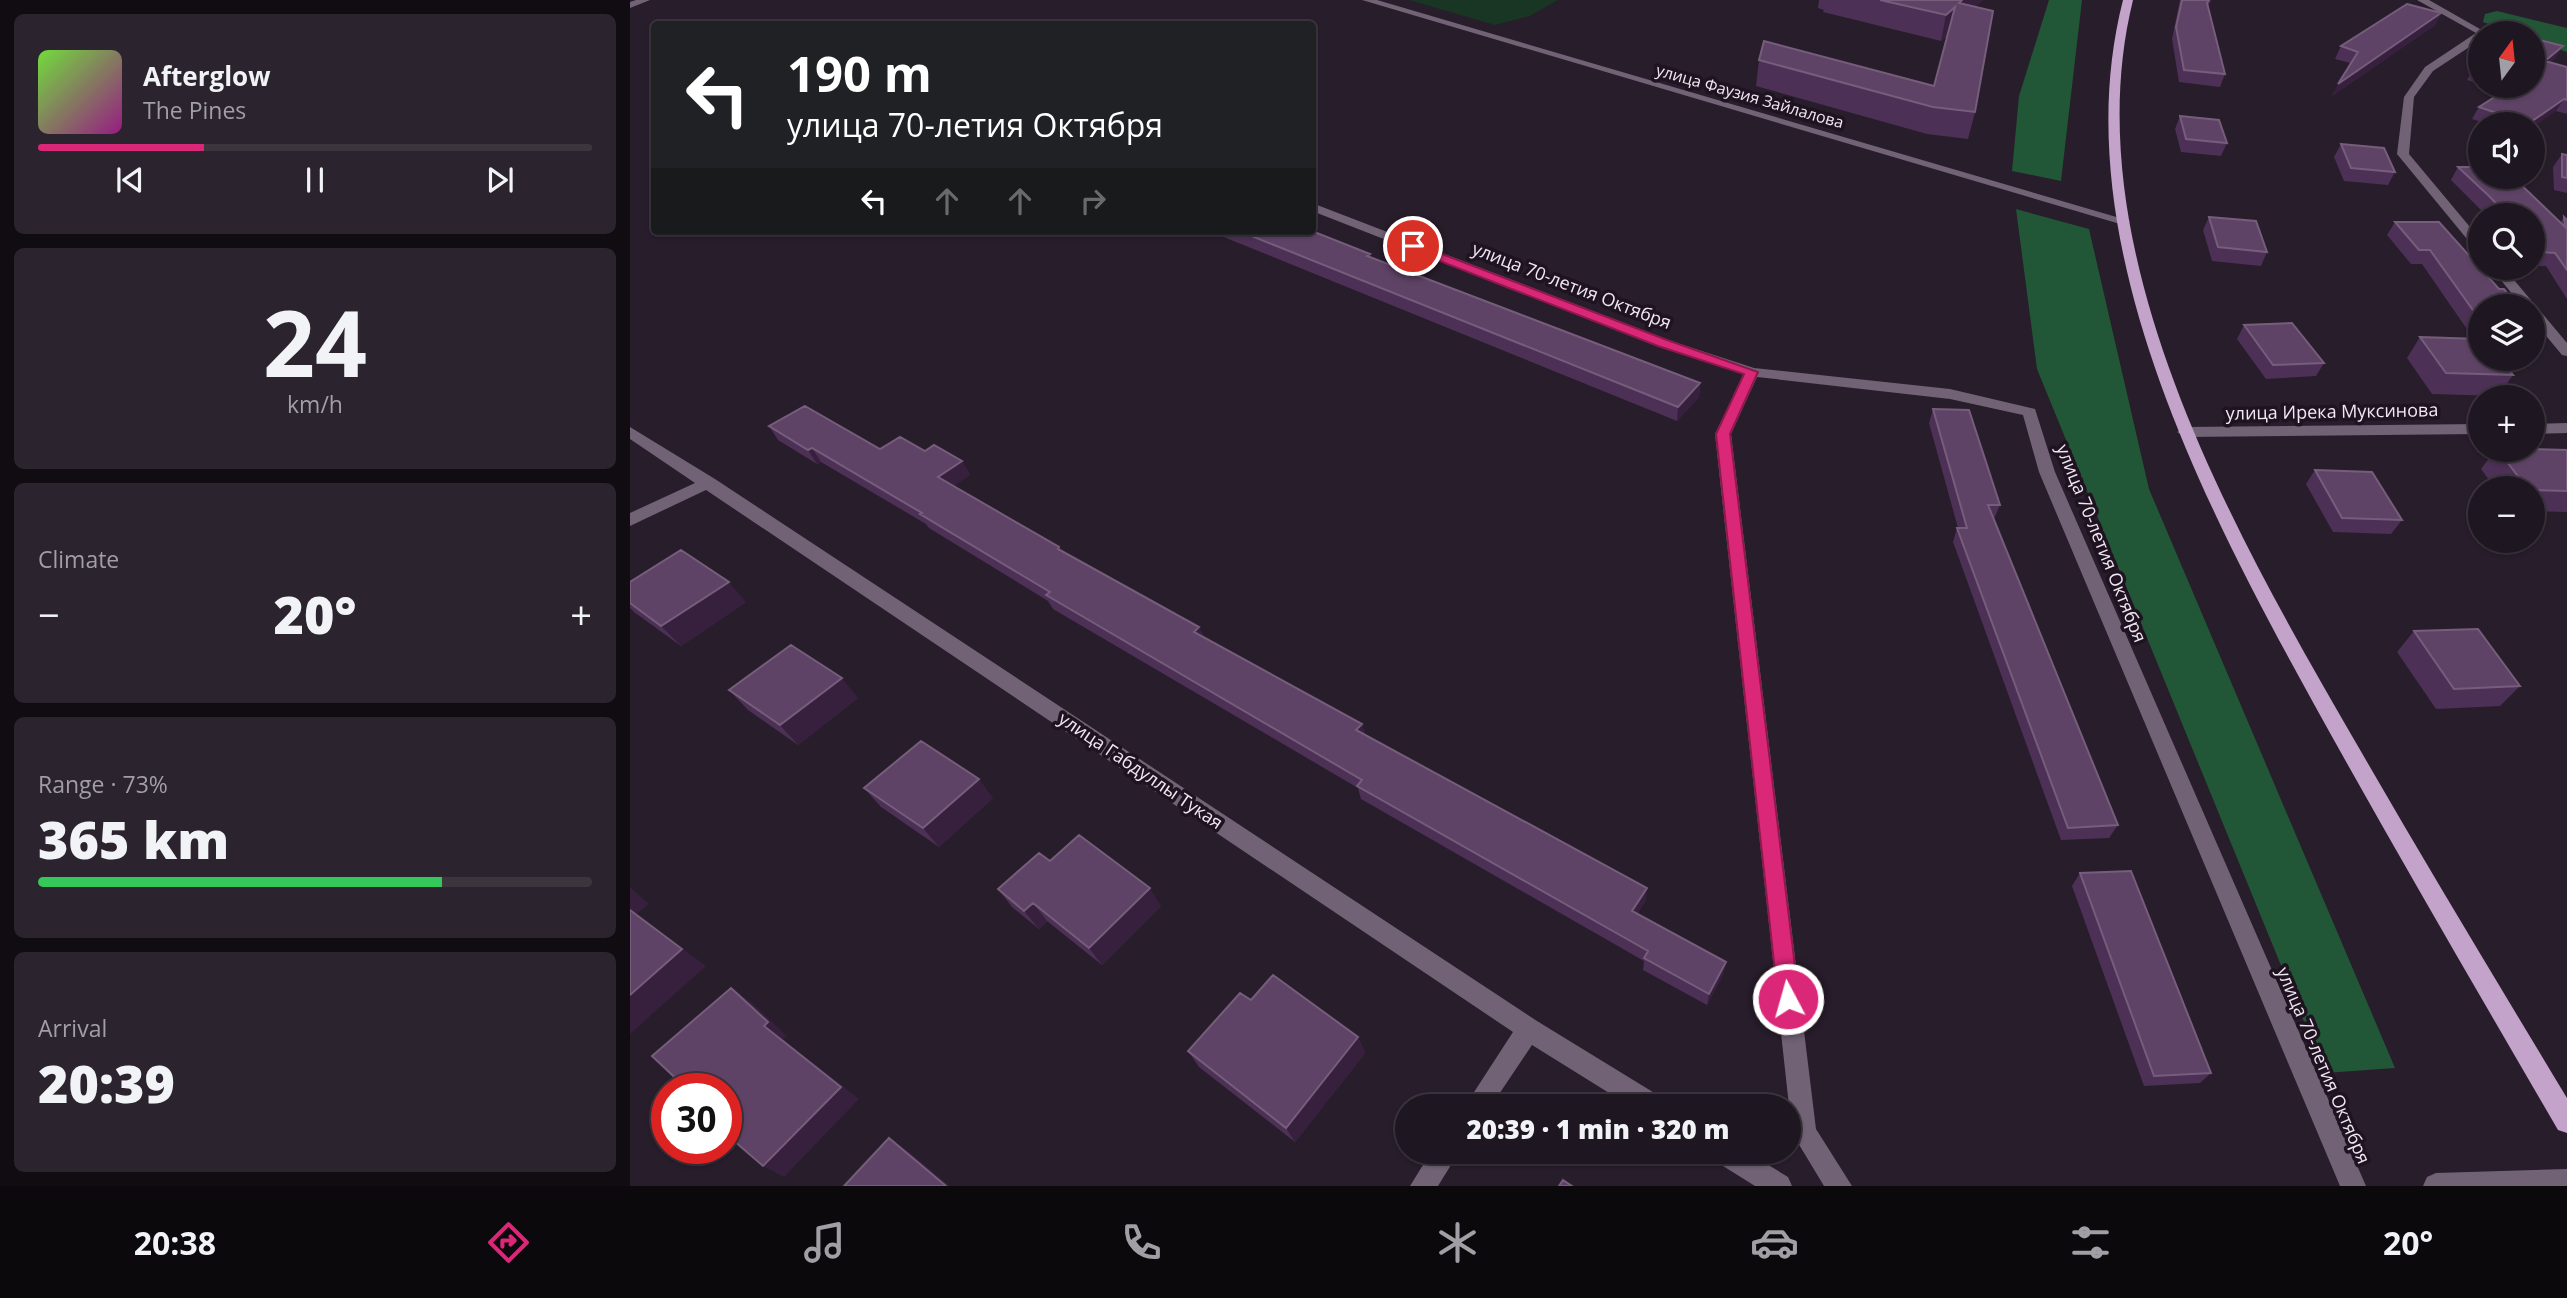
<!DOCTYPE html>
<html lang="en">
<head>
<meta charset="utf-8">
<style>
  :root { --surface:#1e1620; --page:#2b232d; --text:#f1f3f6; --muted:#a19fa5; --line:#3c353e; --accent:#db2777 }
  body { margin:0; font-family:"Open Sans",sans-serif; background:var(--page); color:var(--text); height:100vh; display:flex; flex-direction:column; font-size:26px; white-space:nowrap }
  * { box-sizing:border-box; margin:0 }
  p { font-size:23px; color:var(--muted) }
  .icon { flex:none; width:38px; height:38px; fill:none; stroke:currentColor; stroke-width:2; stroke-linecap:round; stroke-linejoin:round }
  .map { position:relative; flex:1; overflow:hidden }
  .panel { display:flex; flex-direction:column; gap:14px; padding:14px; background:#100c12; width:630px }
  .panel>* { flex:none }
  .guide { position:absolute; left:21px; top:21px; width:665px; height:214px; border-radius:7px; box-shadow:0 2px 5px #0004,0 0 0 2px var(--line); background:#202124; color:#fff; overflow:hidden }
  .needle { width:46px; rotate:15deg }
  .tools { position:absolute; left:1838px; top:21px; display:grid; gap:14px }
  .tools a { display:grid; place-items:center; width:77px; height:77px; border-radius:50%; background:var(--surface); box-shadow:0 2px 5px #0004,0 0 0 2px var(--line); font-size:35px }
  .speed { position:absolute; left:21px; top:1073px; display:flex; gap:14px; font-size:35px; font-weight:700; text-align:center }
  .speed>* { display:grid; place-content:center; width:91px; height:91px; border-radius:50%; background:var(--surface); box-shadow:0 2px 5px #0004,0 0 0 2px var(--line); line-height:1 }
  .speed .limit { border:10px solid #d22; background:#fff; color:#111 }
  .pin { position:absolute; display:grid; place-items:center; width:60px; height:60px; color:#fff; margin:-30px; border:4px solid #fff; border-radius:50%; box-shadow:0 2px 7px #0007 }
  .me { position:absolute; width:77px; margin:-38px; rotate:354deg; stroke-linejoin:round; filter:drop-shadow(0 0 5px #0008) }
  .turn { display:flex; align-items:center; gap:24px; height:147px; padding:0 21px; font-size:32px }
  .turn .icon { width:91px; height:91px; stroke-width:2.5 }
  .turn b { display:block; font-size:49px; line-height:60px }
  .lanes { display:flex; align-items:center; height:66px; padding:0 21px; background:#0003; justify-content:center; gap:35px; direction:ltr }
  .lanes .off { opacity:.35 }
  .big { font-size:52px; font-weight:800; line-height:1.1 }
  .panel .widget { flex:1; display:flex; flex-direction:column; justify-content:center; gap:10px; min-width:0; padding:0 24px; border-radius:10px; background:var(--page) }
  .panel .dial { align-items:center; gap:0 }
  .dial b { font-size:91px; line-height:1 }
  .song { display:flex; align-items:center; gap:21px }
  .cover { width:84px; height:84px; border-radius:10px; background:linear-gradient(135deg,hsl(100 70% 55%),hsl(310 70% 35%)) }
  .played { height:7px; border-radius:4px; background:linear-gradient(90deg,var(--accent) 30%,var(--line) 30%) }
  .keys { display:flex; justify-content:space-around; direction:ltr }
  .heat { display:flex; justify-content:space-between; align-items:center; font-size:38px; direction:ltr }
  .charge { height:10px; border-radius:5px; background:linear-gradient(90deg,#34c759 73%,var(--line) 0) }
  .trip { position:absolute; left:765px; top:1094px; width:406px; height:70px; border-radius:35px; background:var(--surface); box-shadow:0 2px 5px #0004,0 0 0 2px var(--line); font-weight:800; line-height:70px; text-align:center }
  .dock { display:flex; height:112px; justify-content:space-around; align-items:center; background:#0c090d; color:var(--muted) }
  .dock .icon { width:49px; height:49px }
  .dock .on { color:var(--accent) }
  .dock b { font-size:32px; color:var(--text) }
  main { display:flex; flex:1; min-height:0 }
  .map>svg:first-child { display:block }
</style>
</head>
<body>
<main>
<section class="panel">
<div class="widget">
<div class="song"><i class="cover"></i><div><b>Afterglow</b><p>The Pines</p></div></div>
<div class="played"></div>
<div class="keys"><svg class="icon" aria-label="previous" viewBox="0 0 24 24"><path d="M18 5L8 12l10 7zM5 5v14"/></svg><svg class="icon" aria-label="pause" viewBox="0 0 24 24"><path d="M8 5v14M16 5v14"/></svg><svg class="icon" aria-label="next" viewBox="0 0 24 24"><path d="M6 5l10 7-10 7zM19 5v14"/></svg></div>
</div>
<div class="widget dial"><b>24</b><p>km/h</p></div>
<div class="widget"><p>Climate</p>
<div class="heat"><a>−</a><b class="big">20°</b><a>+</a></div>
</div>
<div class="widget"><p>Range · 73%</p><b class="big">365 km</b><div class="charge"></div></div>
<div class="widget"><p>Arrival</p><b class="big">20:39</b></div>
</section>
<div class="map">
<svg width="1937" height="1186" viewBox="0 0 1937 1186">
  <rect width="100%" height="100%" fill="#281d2b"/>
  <path fill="#193524" d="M779 0H928L900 16 865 25Z"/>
  <path fill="#215637" d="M1419 0H1452L1431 181 1382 171 1389 96Z
    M1867 11 1937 28V52L1902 40V33H1884L1853 22 1855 14Z
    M1386 209 1459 229 1519 489 1765 1068 1695 1073 1407 369Z"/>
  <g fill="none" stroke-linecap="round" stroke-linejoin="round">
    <path fill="#716275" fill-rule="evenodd" d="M6 0H20L0 8V2Z
      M732 0H747L1500 221 1498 224H1490Z
      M1787 0H1799L1857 33H1850V40L1803 71 1784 97 1779 154 1850 239V251L1846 250 1767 154 1774 97 1795 67 1846 33Z
      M682 203 1038 340 1124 368 1320 389 1405 409 1425 472 1736 1186H1710L1409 472 1393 415 1320 399 1127 377 1101 434 1186 1129 1222 1186H1194L1162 1133 1085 434 1114 374 1028 346 682 211Z
      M1861 268H1874L1937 343V356L1932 355 1902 319V306H1892Z
      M1937 423V433L1902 434V424Z
      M1850 424V434L1555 437 1547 432 1555 427Z
      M0 427 85 479 907 1021 1031 1097 1034 1106H1000L902 1045 861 1106H835L883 1032 76 490 0 526V513L65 483 0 439Z
      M801 1152H829L808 1186H780Z
      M1081 1152H1117L1158 1177 1162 1186H1125L1085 1161Z
      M1937 1169V1186H1793L1797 1177 1806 1173Z"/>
    <path fill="#c3a3ca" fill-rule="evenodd" d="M1493 0H1503C1441 252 1607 537 1729 748 1797 866 1867 982 1937 1098V1133L1928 1130C1856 1006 1784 883 1714 758 1594 542 1428 254 1493 0Z"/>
  </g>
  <path fill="#4d3055" d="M1189 0H1353L1345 7V112L1338 139 1297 134 1126 86 1129 60 1304 86 1318 34 1311 41 1193 12 1194 10 1188 8Z
    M1550 0H1581L1578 6 1595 74 1590 87 1549 82 1542 39Z
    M1811 13 1805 25 1702 96 1720 63 1705 59 1711 46Z
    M1902 38 1926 58 1920 62 1937 67V114L1926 111 1902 124H1858L1842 119 1849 107 1874 91 1857 86H1902Z
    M1850 64V84L1837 80 1843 69Z
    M1550 116 1597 143 1591 156 1551 152 1545 129Z
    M1711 144 1765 172 1758 185 1714 181 1704 157Z
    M1932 154 1937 155V193L1924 190 1923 167Z
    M1828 167 1930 223 1934 217 1937 220V299L1916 266H1902V215H1856L1821 180Z
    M1579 217 1637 252 1631 266 1582 261 1573 230Z
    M1765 222 1869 289 1850 306V336L1841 335 1792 264H1781L1757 235Z
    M579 231H682L740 254 741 258 1070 383 1069 397 1047 421Z
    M1614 325 1694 363 1686 376 1636 379 1607 339Z
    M1790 337 1883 375 1868 396 1802 394 1777 358Z
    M1303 409 1370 505 1364 519 1488 825 1479 838 1431 840 1323 542 1327 528H1328L1299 423Z
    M139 426 250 449 295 451 332 461 340 475 323 486 431 551 569 627 573 636 732 724 735 735 1016 900 1007 914 1094 973 1077 1005 1013 970 1014 961 731 799 728 788 423 609 418 601 299 528 296 524 191 462 187 464 148 440Z
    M1865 450H1937V512L1902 511V488H1865L1851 469Z
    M1685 470 1772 520 1761 534 1703 532 1676 484Z
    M0 582 116 602 51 646 4 612 0 608Z
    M1784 631 1890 686 1870 706 1806 709 1767 652Z
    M99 690 228 698 168 745 118 710Z
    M234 788 363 798 309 847 251 807Z
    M420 861 531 906 472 965 417 921 409 929 382 907 368 889Z
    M1450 873 1581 1073 1570 1083 1514 1086 1442 886Z
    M621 1000 728 1037 735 1053 665 1142 569 1067 558 1051Z"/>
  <path fill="#37203d" d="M1332 0H1353L1323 28 1329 3Z
    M1325 7 1319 32 1311 41 1316 15Z
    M1811 13 1805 25 1702 96 1708 84Z
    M1933 46 1926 58 1908 72 1915 61Z
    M1934 99 1926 111 1902 128V124H1898Z
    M1070 383 1069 397 1047 421 1048 407Z
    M182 448 191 462 187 464 178 450Z
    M332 461 340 475 316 491 308 477Z
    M99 582 116 602 51 646 31 626Z
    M569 627 575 641 564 632Z
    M212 678 228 698 168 745 150 725Z
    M732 724 735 737 726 730Z
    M349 779 363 798 309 847 293 828Z
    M0 887 19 904 6 914 76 966 0 1034Z
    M520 888 531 906 472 965 459 948Z
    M1017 888 1016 900 1002 923V911Z
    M403 903 417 921 409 929 394 911Z
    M1096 962 1094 973 1077 1005 1079 994Z
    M101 988 121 1002 157 1036 153 1039 229 1099 154 1177 133 1166Z
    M728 1037 735 1053 665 1142 656 1128Z
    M259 1138 279 1152 320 1186H316Z"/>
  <path fill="#5f4366" stroke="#755d7b" stroke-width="2" d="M1250 0H1332L1329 3 1363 11 1345 112 1303 107 1129 60 1134 41 1304 86 1325 7 1316 15Z
    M1552 0H1579L1577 3 1595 74 1554 70 1546 27Z
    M1777 4 1811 13 1708 84 1728 52 1711 46Z
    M1902 38 1933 46 1915 61 1937 67V100L1934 99 1898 124 1849 107 1882 86H1902Z
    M1850 64V71L1843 69Z
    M1550 116 1589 120 1597 143 1556 139Z
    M1711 144 1754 148 1765 172 1721 168Z
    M1932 154 1937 155V178L1932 177Z
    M1828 167H1850V177H1883L1935 227 1934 217 1937 220V270L1925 253 1910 252 1902 244V215H1877L1860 197Z
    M1579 217 1626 221 1637 252 1588 247Z
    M1765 222H1809L1869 289H1874L1887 306H1850V320L1800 250H1789Z
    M609 231H682L740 254 737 256 1070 383 1048 407Z
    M1662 323 1694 363 1643 365 1614 325Z
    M1790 337 1850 339V359H1870L1883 375 1816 373Z
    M175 406 250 449 270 437 295 451 304 445 332 461 308 477 429 547 428 549 569 627 564 632 732 724 726 730 1017 888 1002 911 1096 962 1079 994 1014 958 1018 951 727 786 732 780 416 595 420 592 290 514 292 513 182 448 178 450 139 426Z
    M1303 409 1339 410 1370 505H1358L1488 825 1438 828 1327 528H1337Z
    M1902 449 1937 450V491L1902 490V488H1897L1868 450Z
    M1685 470 1742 472 1772 520 1712 518Z
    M51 550 99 582 31 626 0 603V582Z
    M1848 629 1890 686 1824 689 1784 631Z
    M161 645 212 678 150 725 99 690Z
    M291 741 349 779 293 828 234 788Z
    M449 835 520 888 459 948 403 903 394 911 368 889 409 853 420 861Z
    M1501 871 1581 1073 1524 1076 1450 873Z
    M0 910 52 949 0 995Z
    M643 975 728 1037 656 1128 558 1051 610 993 621 1000Z
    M101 988 138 1022 134 1026 211 1087 133 1166 96 1134V1088H56L22 1056Z
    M259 1138 316 1186H214Z
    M933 1180 942 1186H929Z"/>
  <path fill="#db2777" stroke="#8e194d" stroke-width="2" d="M783 243 1037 340 1128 372 1100 434 1169 999 1166 1006 1158 1009 1151 1006 1148 999 1086 434 1114 374 1028 346 779 249V244Z"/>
  <g text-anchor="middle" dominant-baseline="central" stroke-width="7" stroke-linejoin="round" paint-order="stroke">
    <g font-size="16" fill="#efe7f1" stroke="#1f1321">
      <text transform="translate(1120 96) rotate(16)">улица Фаузия Зайлалова</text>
    </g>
    <g font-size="18" fill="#efe7f1" stroke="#1f1321">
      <text transform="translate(942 285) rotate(21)">улица 70-летия Октября</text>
      <text transform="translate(1702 411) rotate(-1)">улица Ирека Муксинова</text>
      <text transform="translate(1472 543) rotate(68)">улица 70-летия Октября</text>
      <text transform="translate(511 770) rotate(34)">улица Габдуллы Тукая</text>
      <text transform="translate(1694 1065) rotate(67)">улица 70-летия Октября</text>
    </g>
  </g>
</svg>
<div class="tools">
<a><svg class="needle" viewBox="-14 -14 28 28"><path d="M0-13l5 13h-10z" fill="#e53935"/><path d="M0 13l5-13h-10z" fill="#a19fa5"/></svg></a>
<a><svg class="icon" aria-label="sound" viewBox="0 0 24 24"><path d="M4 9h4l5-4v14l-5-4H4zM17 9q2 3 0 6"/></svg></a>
<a><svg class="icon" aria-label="search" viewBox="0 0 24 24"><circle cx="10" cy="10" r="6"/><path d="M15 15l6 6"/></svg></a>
<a><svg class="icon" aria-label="layers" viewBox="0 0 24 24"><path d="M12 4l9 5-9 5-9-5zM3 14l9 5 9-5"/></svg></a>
<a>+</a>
<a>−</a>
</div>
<div class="speed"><div class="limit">30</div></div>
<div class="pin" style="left:783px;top:246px;background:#d93025"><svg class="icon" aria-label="arrive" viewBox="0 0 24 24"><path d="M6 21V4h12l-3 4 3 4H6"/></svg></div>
<svg class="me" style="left:1158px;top:999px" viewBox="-20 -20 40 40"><circle r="17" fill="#db2777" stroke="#fff" stroke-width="3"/><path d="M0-11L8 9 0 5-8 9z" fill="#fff"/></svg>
<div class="trip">20:39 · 1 min · 320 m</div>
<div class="guide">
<div class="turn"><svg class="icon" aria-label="left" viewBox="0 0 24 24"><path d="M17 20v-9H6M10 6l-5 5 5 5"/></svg><div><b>190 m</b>улица 70-летия Октября</div></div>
<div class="lanes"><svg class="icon" aria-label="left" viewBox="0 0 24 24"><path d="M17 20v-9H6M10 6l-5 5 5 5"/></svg><svg class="icon off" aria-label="ahead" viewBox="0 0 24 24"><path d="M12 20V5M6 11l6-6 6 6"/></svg><svg class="icon off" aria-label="ahead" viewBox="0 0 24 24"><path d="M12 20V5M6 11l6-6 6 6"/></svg><svg class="icon off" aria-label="right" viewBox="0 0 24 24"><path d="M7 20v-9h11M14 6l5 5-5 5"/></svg></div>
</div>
</div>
</main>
<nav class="dock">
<b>20:38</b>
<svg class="icon on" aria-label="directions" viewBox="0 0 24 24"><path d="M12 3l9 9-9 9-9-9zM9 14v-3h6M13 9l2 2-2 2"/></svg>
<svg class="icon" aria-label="music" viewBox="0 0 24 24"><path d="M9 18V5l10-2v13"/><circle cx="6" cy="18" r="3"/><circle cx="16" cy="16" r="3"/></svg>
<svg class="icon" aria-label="phone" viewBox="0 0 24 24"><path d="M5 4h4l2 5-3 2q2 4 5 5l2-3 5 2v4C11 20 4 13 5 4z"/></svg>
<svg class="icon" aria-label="climate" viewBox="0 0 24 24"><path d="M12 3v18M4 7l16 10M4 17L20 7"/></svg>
<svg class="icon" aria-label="car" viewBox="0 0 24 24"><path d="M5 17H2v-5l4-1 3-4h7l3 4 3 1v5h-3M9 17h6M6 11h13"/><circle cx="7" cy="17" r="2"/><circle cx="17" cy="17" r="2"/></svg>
<svg class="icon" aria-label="filters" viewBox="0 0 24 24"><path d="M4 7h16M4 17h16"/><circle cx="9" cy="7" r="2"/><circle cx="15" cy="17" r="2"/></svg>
<b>20°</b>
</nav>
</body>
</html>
